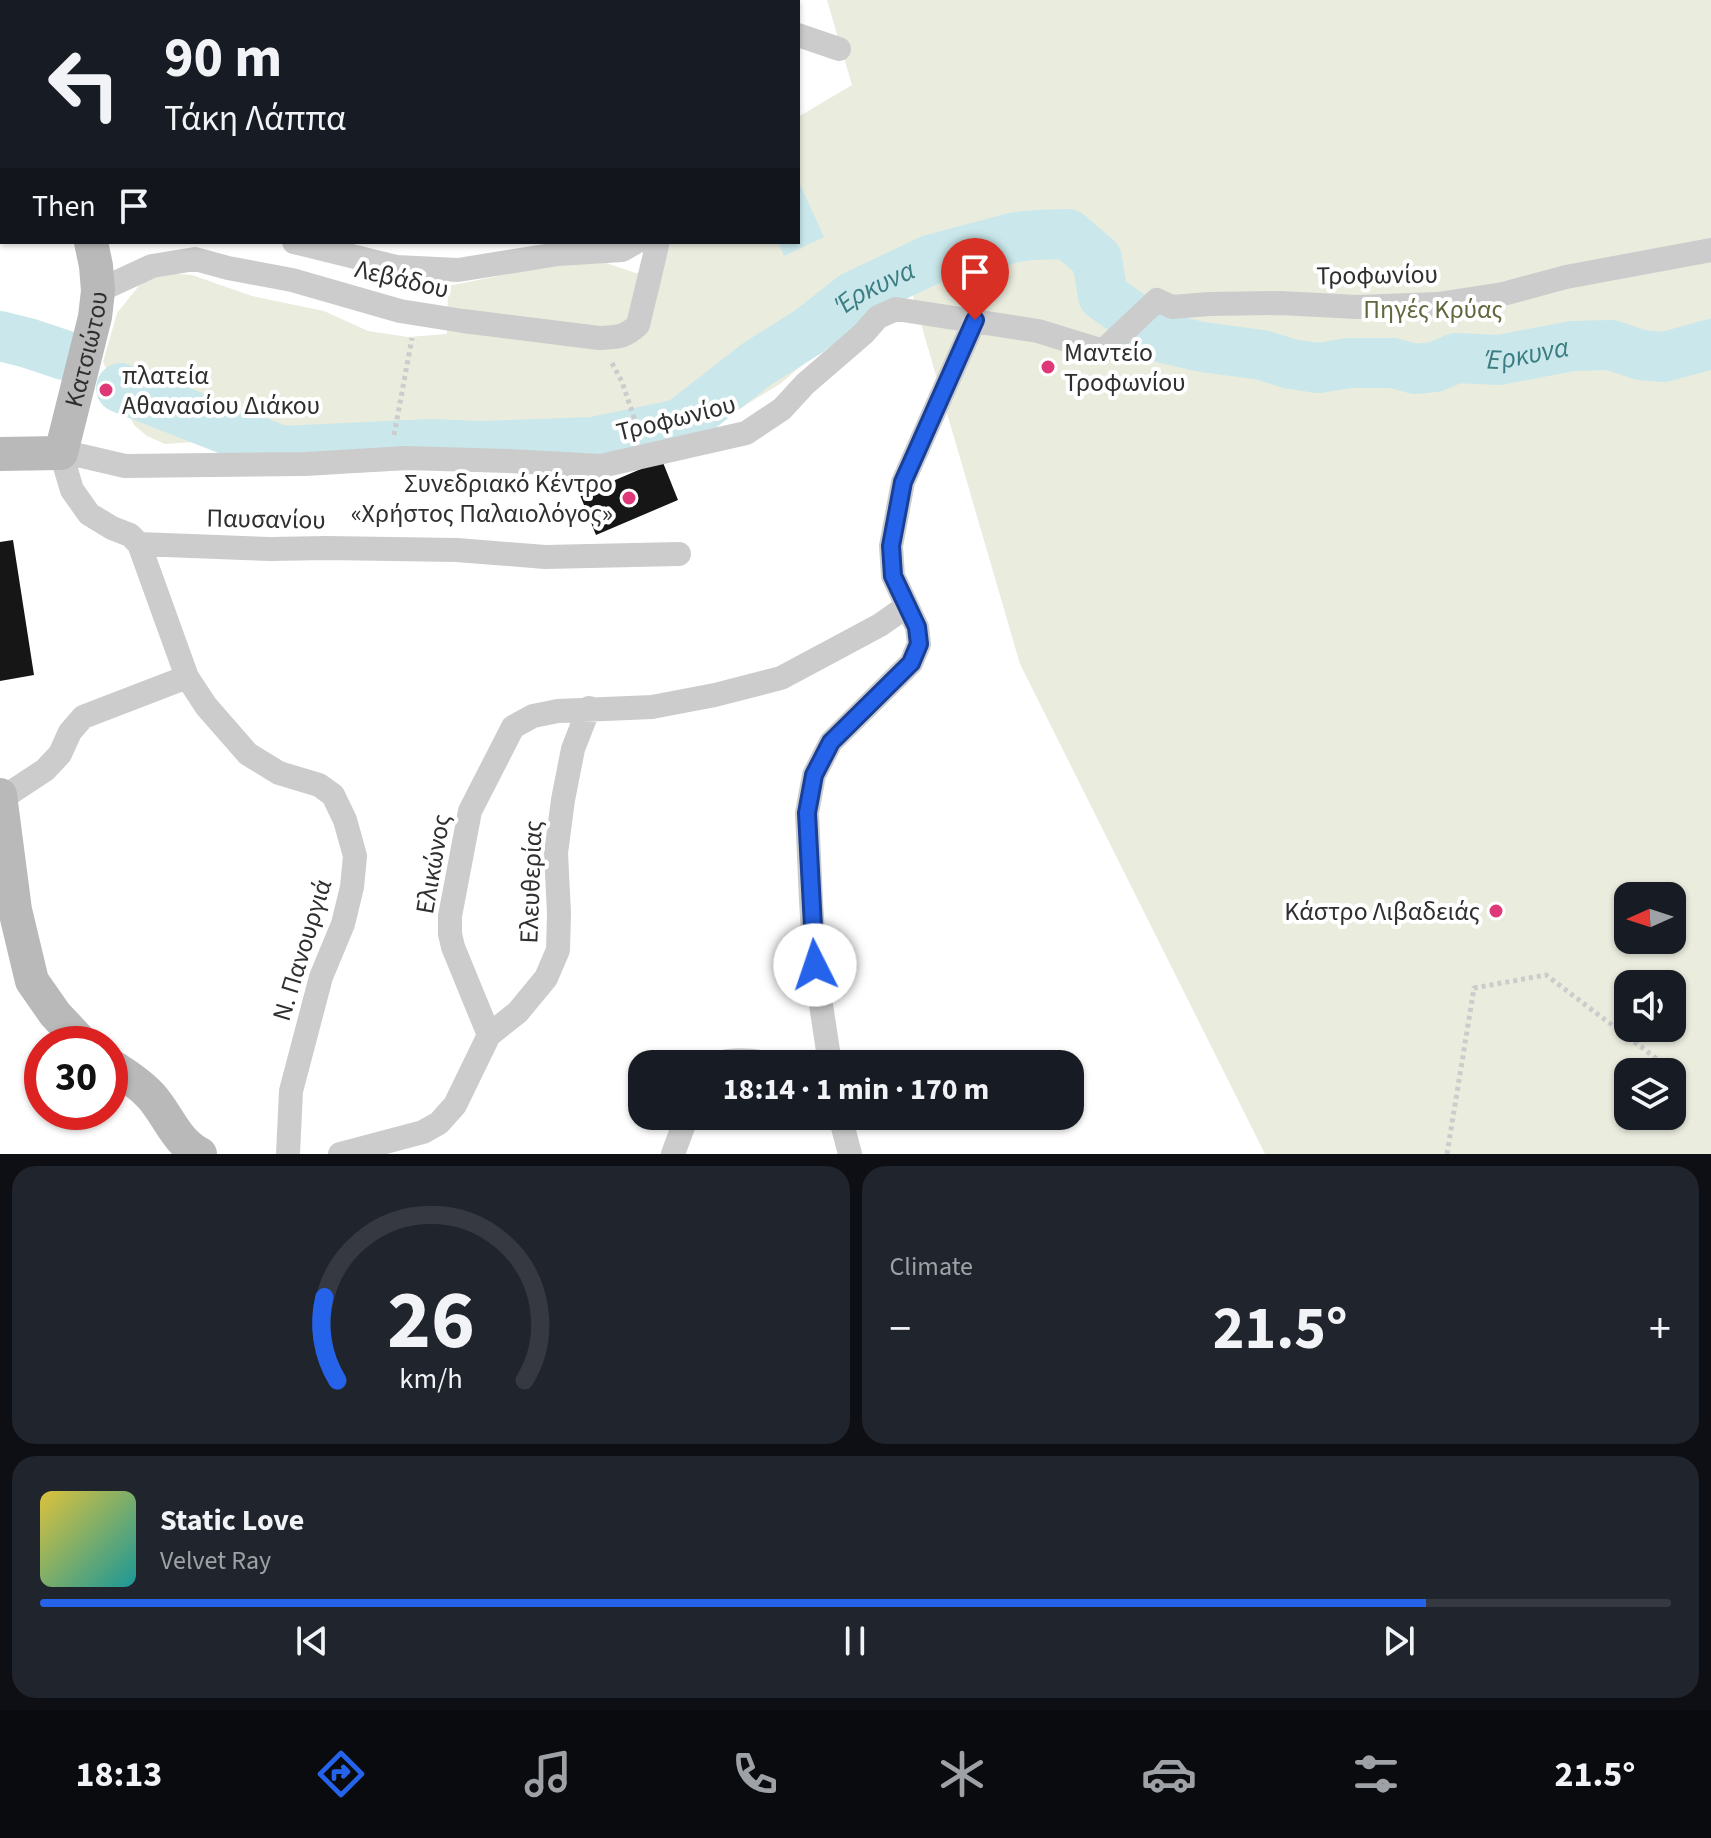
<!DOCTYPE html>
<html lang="en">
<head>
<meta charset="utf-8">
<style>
  :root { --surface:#171b24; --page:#20242c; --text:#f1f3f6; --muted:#9ea1a6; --line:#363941; --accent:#2563eb }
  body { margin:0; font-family:"Source Sans 3",sans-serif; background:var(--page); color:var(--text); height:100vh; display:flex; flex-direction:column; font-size:30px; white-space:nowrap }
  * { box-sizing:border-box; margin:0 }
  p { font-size:26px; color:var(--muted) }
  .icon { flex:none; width:44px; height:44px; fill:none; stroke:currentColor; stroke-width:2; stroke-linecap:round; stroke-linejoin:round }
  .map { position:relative; height:1154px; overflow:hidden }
  .details { display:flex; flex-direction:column; gap:12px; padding:12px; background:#0d0f14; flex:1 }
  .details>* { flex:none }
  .guide { position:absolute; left:0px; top:0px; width:800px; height:244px; box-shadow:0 2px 6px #0004; background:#171b24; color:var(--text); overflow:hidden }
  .needle { width:52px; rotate:267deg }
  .buttons { position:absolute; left:1614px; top:882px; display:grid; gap:16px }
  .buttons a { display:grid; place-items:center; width:72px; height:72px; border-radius:16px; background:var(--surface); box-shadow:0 2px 6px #0004; font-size:40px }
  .speed { position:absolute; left:24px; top:1026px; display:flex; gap:16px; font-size:40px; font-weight:700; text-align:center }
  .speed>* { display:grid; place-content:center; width:104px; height:104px; border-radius:50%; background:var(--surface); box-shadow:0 2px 6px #0004; line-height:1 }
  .speed .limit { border:12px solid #d22; background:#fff; color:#111 }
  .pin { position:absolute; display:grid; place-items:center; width:68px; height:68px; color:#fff; margin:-82px -34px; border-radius:50% 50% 50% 0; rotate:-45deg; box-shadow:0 0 8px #0007 }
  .pin .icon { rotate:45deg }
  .me { position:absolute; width:88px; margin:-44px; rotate:356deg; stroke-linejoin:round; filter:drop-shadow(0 0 6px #0008) }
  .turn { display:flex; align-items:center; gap:28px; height:168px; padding:0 32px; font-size:36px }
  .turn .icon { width:104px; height:104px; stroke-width:2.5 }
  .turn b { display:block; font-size:56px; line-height:68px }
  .then { display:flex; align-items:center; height:76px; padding:0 32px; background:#0003; gap:16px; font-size:30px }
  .big { font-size:60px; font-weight:700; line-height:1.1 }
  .details .tile { flex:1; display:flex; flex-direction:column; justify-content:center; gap:12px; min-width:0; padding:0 28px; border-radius:24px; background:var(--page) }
  .details .dial { align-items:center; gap:0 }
  .dial svg { height:208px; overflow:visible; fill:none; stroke:var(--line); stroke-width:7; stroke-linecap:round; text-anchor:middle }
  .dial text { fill:var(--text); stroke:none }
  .song { display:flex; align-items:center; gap:24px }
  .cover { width:96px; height:96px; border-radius:12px; background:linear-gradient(135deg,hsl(50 70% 55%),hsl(180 70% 35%)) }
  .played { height:8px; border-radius:4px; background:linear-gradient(90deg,var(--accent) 85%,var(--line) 85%) }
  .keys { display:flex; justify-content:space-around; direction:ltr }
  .heat { display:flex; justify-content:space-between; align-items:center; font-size:44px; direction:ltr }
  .details .tiles { flex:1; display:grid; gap:12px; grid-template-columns:1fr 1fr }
  .tile:last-child { grid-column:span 2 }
  .trip { position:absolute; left:628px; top:1050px; width:456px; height:80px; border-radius:24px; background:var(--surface); box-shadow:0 2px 6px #0004; font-weight:700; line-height:80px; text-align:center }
  .tab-bar { display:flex; height:128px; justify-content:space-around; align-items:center; background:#090b0e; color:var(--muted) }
  .tab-bar .icon { width:56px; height:56px }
  .tab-bar .on { color:var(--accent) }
  .tab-bar b { font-size:36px; color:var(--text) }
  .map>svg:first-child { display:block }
</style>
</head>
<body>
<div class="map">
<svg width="1711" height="1154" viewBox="0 0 1711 1154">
  <rect width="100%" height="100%" fill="#fff"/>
  <path fill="#eaecde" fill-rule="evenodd" d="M827 0H1711V1154H1265L1020 664 912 293 878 301 780 384 723 419 667 437 607 450 562 453 408 437 342 432 165 444 147 436 134 425 103 362 117 313 150 272 192 275 252 296 324 311 368 331 408 337 447 334 448 286 558 264 606 263 636 273 664 267 671 242H798V117L852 85ZM1628 896H1672V940H1628ZM1628 984H1672V1028H1628ZM1628 1072H1672V1116H1628Z"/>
  <path fill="#cae8eb" d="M798 180 824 237 784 256 778 242H798Z"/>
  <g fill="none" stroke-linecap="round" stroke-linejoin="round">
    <g stroke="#cae8eb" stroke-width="50">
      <path d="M0 336 28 343 64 355"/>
      <path id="s1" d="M121 388 282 451 431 444 480 446 593 442 680 424 757 364 808 332 854 296 930 260 1016 237 1034 235 1068 234 1097 259 1103 296 1163 338 1202 347 1262 355 1291 364 1318 368 1349 363H1393L1415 369 1435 367 1456 358 1499 360 1572 346 1611 345 1641 355 1664 357 1711 344"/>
    </g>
  </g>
  <path fill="#161616" d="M662 460 678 500 596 535 580 495Z
    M13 540 34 675 0 681V542Z"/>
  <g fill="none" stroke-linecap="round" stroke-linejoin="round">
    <path stroke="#ccc" stroke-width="5" stroke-dasharray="4 4" stroke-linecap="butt" d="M123 2 125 0
      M612 363 622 382 639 432
      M394 435 412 338
      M1447 1154 1474 988 1546 975 1657 1059"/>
    <path stroke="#ccc" stroke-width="24" d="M18 0 19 2
      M296 0 298 2
      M647 0 648 2
      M692 0 698 2
      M0 30 2 29
      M798 35 839 49
      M294 242 396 267 458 270 558 254 622 250 636 242
      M98 291 152 266 195 259 228 268 292 280 400 311 463 321 599 338C617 337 624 338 638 325L658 242
      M139 544 270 549 327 548 457 550 545 557 679 554
      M1 799 45 770 60 754 70 732 83 717 187 677
      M489 1035 518 1012 546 978 558 950 559 913 556 853 563 800 573 749 589 708
      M715 1064C734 1058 754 1060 772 1064
      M830 1064 815 965 811 901 807 813 814 775 831 742 911 663 919 644 917 627 893 576 891 546 903 482 975 320
      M840 1116 850 1154
      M288 1154 291 1091 321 977 343 924 352 887 355 856 345 820 333 795 319 785 279 773 248 754 206 706 187 677 139 544 130 535 112 528 89 514 72 490 61 453 82 456 125 466 305 464 405 458 509 461 601 466 746 433 782 409 805 384 863 334 878 317 896 309 1038 331 1103 351 1157 300 1172 307 1209 304 1280 303 1357 307 1438 304 1503 294 1566 277 1711 250
      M340 1154 423 1132 439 1123 455 1105 489 1035 453 947 450 934V916L470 811 513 727 533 716 558 711 652 707 715 695 781 678 880 625 907 606
      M673 1154 687 1116"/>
    <g stroke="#b9b9b9" stroke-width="34">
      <path d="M0 217 2 216"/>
      <path id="s2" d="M0 454 61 453 95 317 98 291 96 266 91 242"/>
      <path d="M0 795 15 910 32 981 55 1014 83 1044"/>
      <path d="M110 1065C125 1074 139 1083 151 1096 168 1115 176 1142 200 1154"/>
    </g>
  </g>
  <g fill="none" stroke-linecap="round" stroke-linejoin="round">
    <defs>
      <path id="route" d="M815 965 807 813 814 775 831 742 911 663 919 644 917 627 893 576 891 546 903 482 975 320"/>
    </defs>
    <use href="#route" stroke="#184099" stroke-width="20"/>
    <use href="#route" stroke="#2563eb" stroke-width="14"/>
  </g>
  <g fill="#df3879" stroke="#fff" stroke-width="3">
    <circle cx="1048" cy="367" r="8"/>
    <circle cx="106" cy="390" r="8"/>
    <circle cx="629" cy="498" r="8"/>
    <circle cx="1496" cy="911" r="8"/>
  </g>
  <g text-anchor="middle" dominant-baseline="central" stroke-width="8" stroke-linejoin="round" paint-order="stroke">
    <g font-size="26" fill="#2f2f2f" stroke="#fff">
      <text transform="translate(1377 275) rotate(-1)">Τροφωνίου</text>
      <text transform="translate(402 279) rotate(13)">Λεβάδου</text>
      <text stroke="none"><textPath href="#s2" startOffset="168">Κατσιώτου</textPath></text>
      <text transform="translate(676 418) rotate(-14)">Τροφωνίου</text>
      <text transform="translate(266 519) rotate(1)">Παυσανίου</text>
      <text transform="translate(433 864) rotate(-80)">Ελικώνος</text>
      <text transform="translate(531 882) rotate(-88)">Ελευθερίας</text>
      <text transform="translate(302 950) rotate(-73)">Ν. Πανουργιά</text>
    </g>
    <g font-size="26" fill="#60693e" stroke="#fff">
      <text x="1433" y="309">Πηγές Κρύας</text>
    </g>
    <g font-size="26" fill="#2f2f2f" stroke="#fff" text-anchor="start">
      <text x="1064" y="352">Μαντείο<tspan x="1064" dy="30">Τροφωνίου</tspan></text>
      <text x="122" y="375">πλατεία<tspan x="122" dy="30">Αθανασίου Διάκου</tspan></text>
      <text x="613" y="483" text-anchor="end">Συνεδριακό Κέντρο<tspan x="613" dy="30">«Χρήστος Παλαιολόγος»</tspan></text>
      <text x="1480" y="911" text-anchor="end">Κάστρο Λιβαδειάς</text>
    </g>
    <g font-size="28" font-style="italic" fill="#3b7d82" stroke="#fff">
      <text stroke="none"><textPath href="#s1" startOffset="812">Έρκυνα</textPath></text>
      <text stroke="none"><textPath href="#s1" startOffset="1534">Έρκυνα</textPath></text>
    </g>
  </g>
</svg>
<div class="buttons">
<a><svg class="needle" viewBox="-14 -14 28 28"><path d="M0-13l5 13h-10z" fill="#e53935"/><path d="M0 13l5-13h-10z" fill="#9ea1a6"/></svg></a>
<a><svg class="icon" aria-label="sound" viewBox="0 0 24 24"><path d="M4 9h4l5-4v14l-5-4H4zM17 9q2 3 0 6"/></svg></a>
<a><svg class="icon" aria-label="layers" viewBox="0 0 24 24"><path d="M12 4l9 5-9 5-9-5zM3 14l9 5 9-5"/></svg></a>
</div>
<div class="speed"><div class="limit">30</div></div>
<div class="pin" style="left:975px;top:320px;background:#d93025"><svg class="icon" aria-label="arrive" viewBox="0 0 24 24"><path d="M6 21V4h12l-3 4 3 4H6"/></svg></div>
<svg class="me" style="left:815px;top:965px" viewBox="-20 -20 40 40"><circle r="19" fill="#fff"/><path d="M0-13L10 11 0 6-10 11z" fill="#2563eb"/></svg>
<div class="trip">18:14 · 1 min · 170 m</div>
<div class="guide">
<div class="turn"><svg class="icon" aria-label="left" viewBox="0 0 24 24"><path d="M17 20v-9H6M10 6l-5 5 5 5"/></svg><div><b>90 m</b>Τάκη Λάππα</div></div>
<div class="then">Then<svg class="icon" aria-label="arrive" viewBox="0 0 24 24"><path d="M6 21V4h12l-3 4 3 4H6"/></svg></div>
</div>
</div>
<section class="details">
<div class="tiles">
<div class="tile dial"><svg viewBox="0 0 100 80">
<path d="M14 69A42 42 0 1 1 86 69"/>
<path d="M14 69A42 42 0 0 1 9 37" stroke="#2563eb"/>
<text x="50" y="56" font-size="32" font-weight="700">26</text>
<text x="50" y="72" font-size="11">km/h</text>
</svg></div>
<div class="tile"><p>Climate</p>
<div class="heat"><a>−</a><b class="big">21.5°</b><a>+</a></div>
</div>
<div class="tile">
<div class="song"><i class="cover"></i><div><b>Static Love</b><p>Velvet Ray</p></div></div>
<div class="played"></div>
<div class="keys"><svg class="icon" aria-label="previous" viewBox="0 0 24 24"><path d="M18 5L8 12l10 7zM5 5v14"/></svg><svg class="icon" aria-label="pause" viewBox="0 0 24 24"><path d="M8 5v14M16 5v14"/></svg><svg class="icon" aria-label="next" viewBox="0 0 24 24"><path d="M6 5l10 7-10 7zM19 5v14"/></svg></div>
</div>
</div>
</section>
<nav class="tab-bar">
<b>18:13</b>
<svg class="icon on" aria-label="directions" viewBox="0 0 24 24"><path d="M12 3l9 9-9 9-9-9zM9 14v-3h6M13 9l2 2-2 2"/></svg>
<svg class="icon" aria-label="music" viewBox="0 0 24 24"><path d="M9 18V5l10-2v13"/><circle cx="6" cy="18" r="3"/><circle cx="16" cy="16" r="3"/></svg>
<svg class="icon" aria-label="phone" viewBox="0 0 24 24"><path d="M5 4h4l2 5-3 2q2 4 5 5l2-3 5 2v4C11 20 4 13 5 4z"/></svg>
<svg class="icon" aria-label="climate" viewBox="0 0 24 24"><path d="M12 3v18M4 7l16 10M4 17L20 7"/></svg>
<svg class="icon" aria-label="car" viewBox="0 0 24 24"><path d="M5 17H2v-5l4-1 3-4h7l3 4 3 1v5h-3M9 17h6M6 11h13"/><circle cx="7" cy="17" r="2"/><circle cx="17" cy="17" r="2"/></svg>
<svg class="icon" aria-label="filters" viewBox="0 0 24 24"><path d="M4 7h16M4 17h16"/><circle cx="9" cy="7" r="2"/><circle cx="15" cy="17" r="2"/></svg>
<b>21.5°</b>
</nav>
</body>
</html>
